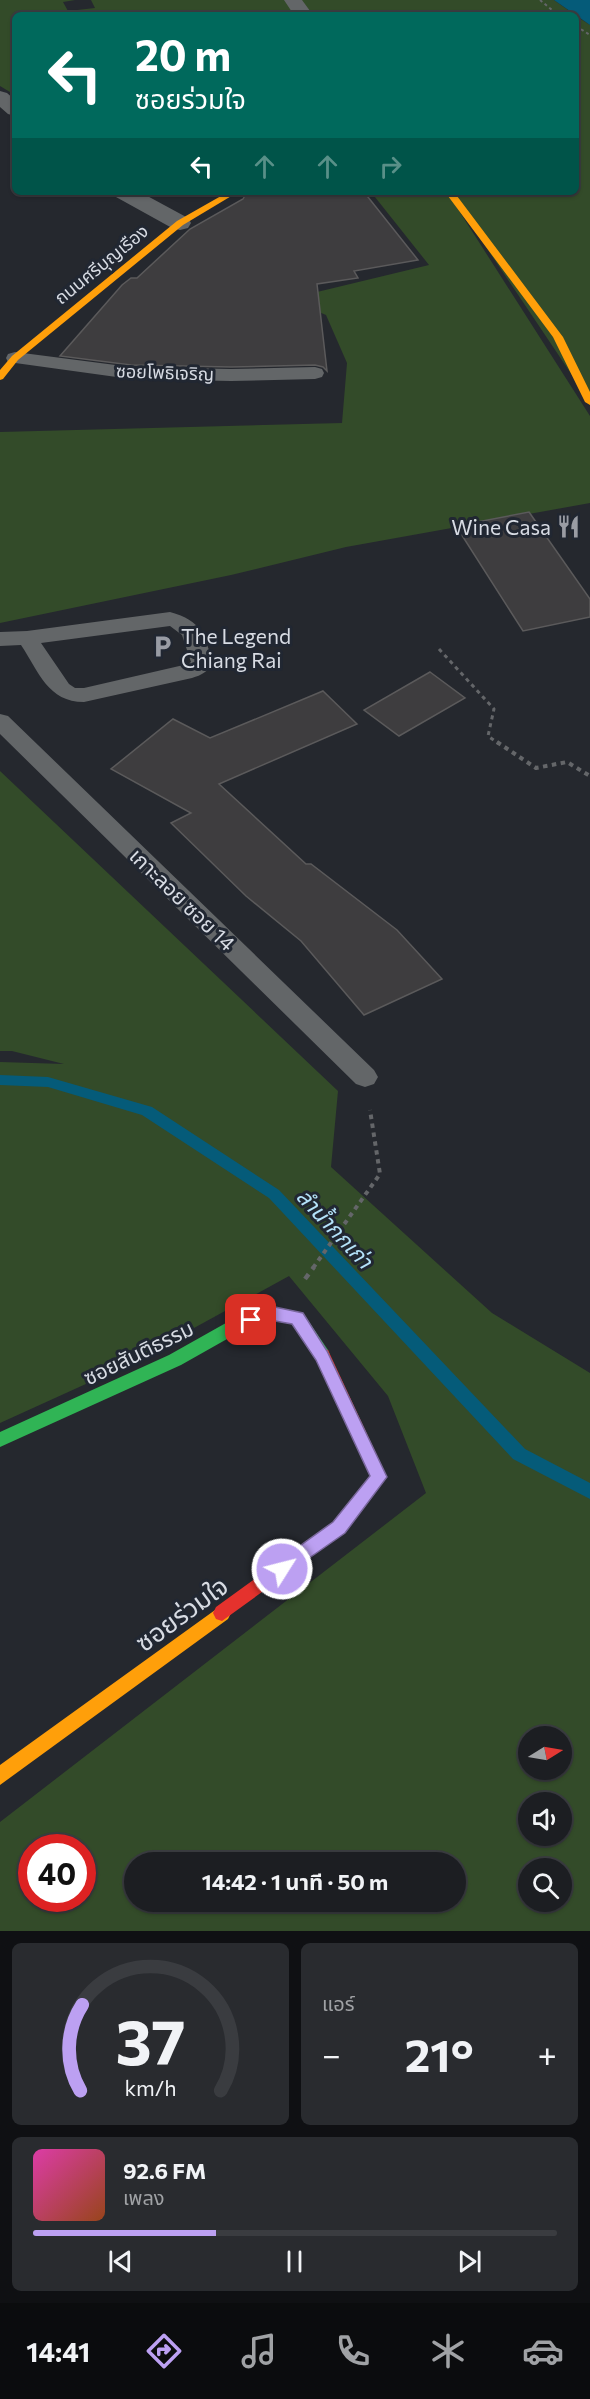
<!DOCTYPE html>
<html lang="th">
<head>
<meta charset="utf-8">
<style>
  :root { --surface:#1c1e22; --page:#292b2f; --text:#f1f3f6; --muted:#a0a2a5; --line:#3a3c40; --accent:#bca0f2 }
  body { margin:0; font-family:Commissioner,"Noto Sans Thai",sans-serif; background:var(--page); color:var(--text); height:100vh; display:flex; flex-direction:column; font-size:22px; white-space:nowrap }
  * { box-sizing:border-box; margin:0 }
  p { font-size:20px; color:var(--muted) }
  .icon { flex:none; width:33px; height:33px; fill:none; stroke:currentColor; stroke-width:2; stroke-linecap:round; stroke-linejoin:round }
  .map { position:relative; height:1931px; overflow:hidden }
  .sheet { display:flex; flex-direction:column; gap:12px; padding:12px; background:#0f1013; flex:1 }
  .sheet>* { flex:none }
  .banner { position:absolute; left:12px; top:12px; width:567px; height:183px; border-radius:9px; box-shadow:0 2px 4px #0004,0 0 0 2px var(--line); background:#00695c; color:#fff; overflow:hidden }
  .needle { width:39px; rotate:79deg }
  .controls { position:absolute; left:518px; top:1726px; display:grid; gap:12px }
  .controls a { display:grid; place-items:center; width:54px; height:54px; border-radius:50%; background:var(--surface); box-shadow:0 2px 4px #0004,0 0 0 2px var(--line); font-size:30px }
  .speed { position:absolute; left:18px; top:1834px; display:flex; gap:12px; font-size:30px; font-weight:700; text-align:center }
  .speed>* { display:grid; place-content:center; width:78px; height:78px; border-radius:50%; background:var(--surface); box-shadow:0 2px 4px #0004,0 0 0 2px var(--line); line-height:1 }
  .speed .limit { border:9px solid #d22; background:#fff; color:#111 }
  .pin { position:absolute; display:grid; place-items:center; width:51px; height:51px; color:#fff; margin:-26px; border-radius:12px; box-shadow:0 3px 9px #0006 }
  .me { position:absolute; width:66px; margin:-33px; rotate:54deg; stroke-linejoin:round; filter:drop-shadow(0 0 4px #0008) }
  .turn { display:flex; align-items:center; gap:21px; height:126px; padding:0 24px; font-size:27px }
  .turn .icon { width:78px; height:78px; stroke-width:2.5 }
  .turn b { display:block; font-size:42px; line-height:51px }
  .lanes { display:flex; align-items:center; height:57px; padding:0 24px; background:#0003; justify-content:center; gap:30px; direction:ltr }
  .lanes .off { opacity:.35 }
  .big { font-size:45px; font-weight:700; line-height:1.1 }
  .sheet .widget { flex:1; display:flex; flex-direction:column; justify-content:center; gap:9px; min-width:0; padding:0 21px; border-radius:9px; background:var(--page) }
  .sheet .dial { align-items:center; gap:0 }
  .dial svg { height:156px; overflow:visible; fill:none; stroke:var(--line); stroke-width:7; stroke-linecap:round; text-anchor:middle }
  .dial text { fill:var(--text); stroke:none }
  .song { display:flex; align-items:center; gap:18px }
  .cover { width:72px; height:72px; border-radius:9px; background:linear-gradient(135deg,hsl(320 70% 55%),hsl(20 70% 35%)) }
  .played { height:6px; border-radius:3px; background:linear-gradient(90deg,var(--accent) 35%,var(--line) 35%) }
  .keys { display:flex; justify-content:space-around; direction:ltr }
  .heat { display:flex; justify-content:space-between; align-items:center; font-size:33px; direction:ltr }
  .sheet .tiles { flex:1; display:grid; gap:12px; grid-template-columns:1fr 1fr }
  .widget:last-child { grid-column:span 2 }
  .trip { position:absolute; left:124px; top:1852px; width:342px; height:60px; border-radius:30px; background:var(--surface); box-shadow:0 2px 4px #0004,0 0 0 2px var(--line); font-weight:700; line-height:60px; text-align:center }
  .dock { display:flex; height:96px; justify-content:space-around; align-items:center; background:#0b0c0e; color:var(--muted) }
  .dock .icon { width:42px; height:42px }
  .dock .selected { color:var(--accent) }
  .dock b { font-size:27px; color:var(--text) }
  .map>svg:first-child { display:block }
</style>
</head>
<body>
<div class="map">
<svg width="590" height="1931" viewBox="0 0 590 1931">
  <rect width="100%" height="100%" fill="#25282e"/>
  <path fill="#334b29" fill-rule="evenodd" d="M0 0H75L63 2 68 11 95 8 91 0H293L304 15H15V95L0 86Z
    M296 0H554L575 15H306Z
    M576 16 590 25V402L449 192H576Z
    M371 192H447L590 416V503L346 547 231 575 0 623V432L342 423 347 363 326 315 288 299 429 265Z
    M0 771 338 1091 331 1167 492 1313 590 1373V1931H0V1822L426 1493 388 1396 289 1276 121 1368 0 1423V1062L64 1064 12 1051H0ZM528 1737H561V1770H528ZM528 1803H561V1836H528ZM32 1848H82V1899H32ZM135 1863H456V1902H135ZM528 1869H561V1902H528Z"/>
  <path fill="#055b79" d="M554 0H590V25Z"/>
  <g fill="none" stroke-linecap="round" stroke-linejoin="round">
    <path fill="#055b79" fill-rule="evenodd" d="M0 1075 48 1077 152 1107 279 1190 525 1449 590 1483V1499L513 1459 269 1198 142 1115 48 1087 0 1085Z"/>
  </g>
  <path fill="#3e3d3f" stroke="#5b5a5b" stroke-width="1.5" d="M247 192H364L418 260 354 271 358 278 317 284 327 371 323 367 315 365 231 367 131 365 60 356 122 285 131 278H137L190 229 243 199Z
    M529 512 590 599V617L523 631 456 526Z
    M430 672 465 698 399 736 364 710Z
    M323 691 357 724 219 784 306 864H311L397 930 442 979 364 1015 301 941 246 896 171 823 191 813 111 769 173 719 210 738Z"/>
  <g fill="none" stroke-linecap="round" stroke-linejoin="round">
    <path stroke="#646669" stroke-width="2" stroke-dasharray="3 3" stroke-linecap="butt" d="M540 0 558 15
      M576 26 590 35"/>
    <path stroke="#646669" stroke-width="3" stroke-dasharray="4 4" stroke-linecap="butt" d="M439 649 494 709 488 736 499 744"/>
    <path stroke="#646669" stroke-width="4" stroke-dasharray="4.5 4.5" stroke-linecap="butt" d="M497 742 536 768 567 762 590 776
      M313 1268 380 1174 370 1110"/>
    <path stroke="#646669" stroke-width="4.5" stroke-dasharray="6 6" stroke-linecap="butt" d="M305 1279 314 1267"/>
    <path fill="#636668" fill-rule="evenodd" d="M15 352 131 367 231 369 315 367 322 369 324 373 322 377 315 379 231 381 131 379 8 362 6 358 8 354Z
      M170 612C202 621 204 634 213 663 207 672 202 675 192 678L84 702C48 702 39 672 21 645L0 646V632L27 631ZM170 626 182 635 191 662 188 664 84 688H75L69 684 41 643Z
      M0 714 8 716 374 1070 378 1077 374 1084 365 1087 356 1084 0 734Z"/>
    <path fill="#636668" fill-rule="evenodd" d="M284 0H302L313 15H294Z
      M0 91 7 93 15 100V116L8 114 0 107Z
      M113 192H140L188 218 191 223 188 228 180 230 172 228 116 197Z"/>
    <path fill="#30b455" fill-rule="evenodd" d="M275 1307 303 1313 328 1350 330 1355 328 1360 322 1362 316 1360 292 1324 275 1321 243 1330 181 1365 0 1447V1432L169 1355 233 1319Z"/>
    <path fill="#ff9f0a" fill-rule="evenodd" d="M228 192H238L183 225 18 360 3 379 0 380V370L12 356 177 221Z
      M445 192H454L563 337 590 392V405L585 402 553 337Z
      M222 1605 228 1607 231 1613 228 1619 0 1785V1765Z"/>
    <path fill="#e5322d" fill-rule="evenodd" d="M322 1348 328 1350 387 1477 345 1532 222 1621 216 1619 213 1613 216 1607 333 1522 370 1476 314 1355 316 1350Z"/>
  </g>
  <path fill="#bca0f2" stroke="#7a689d" stroke-width="1.5" d="M275 1307 303 1313 327 1351 387 1477 345 1533 282 1577 276 1574 273 1569 276 1563 333 1522 370 1476 316 1360 292 1324 275 1321 251 1327 245 1325 243 1320 245 1316Z"/>
  <defs>
    <symbol id="restaurant-bare" viewBox="-9 -9 18 18"><path d="M-5-6h1v4h1v-4h1v4h1v-4h1v5L-1.5 .5V6h-2V.5L-5-1ZM5-6V6H3V1.5H1.5Q1.5-4 5-6Z" fill="#999ca4" stroke="#212732" stroke-width="2.5" paint-order="stroke"/></symbol>
    <symbol id="parking-bare" viewBox="-9 -9 18 18"><path d="M-3.5-5.5H1a3.5 3.5 0 0 1 0 7H-1V5.5H-3.5ZM-1-3.4V-.6H.8a1.4 1.4 0 0 0 0-2.8Z" fill="#999ca4" stroke="#212732" stroke-width="2.5" paint-order="stroke"/></symbol>
  </defs>
  <g fill-rule="evenodd">
    <use href="#restaurant-bare" x="552" y="510" width="33" height="33"/>
    <use href="#parking-bare" x="146" y="630" width="33" height="33"/>
  </g>
  <g text-anchor="middle" dominant-baseline="central" stroke-width="6" stroke-linejoin="round" paint-order="stroke">
    <g font-size="18" fill="#d7dbe3" stroke="#212732">
      <text transform="translate(101 264) rotate(-39)">ถนนศรีบุญเรือง</text>
      <text transform="translate(165 372) rotate(2)">ซอยโพธิเจริญ</text>
    </g>
    <g font-size="21" fill="#d7dbe3" stroke="#212732" text-anchor="end">
      <text x="551" y="526">Wine Casa</text>
      <text x="181" y="635" text-anchor="start">The Legend<tspan x="181" dy="24">Chiang Rai</tspan></text>
    </g>
    <g font-size="21" fill="#d7dbe3" stroke="#212732">
      <text transform="translate(183 899) rotate(44)">เกาะลอย ซอย 14</text>
      <text transform="translate(138 1352) rotate(-26)">ซอยสันติธรรม</text>
    </g>
    <g font-size="22" font-style="italic" fill="#b4e2f9" stroke="#212732">
      <text transform="translate(335 1228) rotate(47)">ลำน้ำกกเก่า</text>
    </g>
    <g font-size="26" fill="#d7dbe3" stroke="#212732">
      <text transform="translate(181 1613) rotate(-36)">ซอยร่วมใจ</text>
    </g>
  </g>
</svg>
<div class="controls">
<a><svg class="needle" viewBox="-14 -14 28 28"><path d="M0-13l5 13h-10z" fill="#e53935"/><path d="M0 13l5-13h-10z" fill="#a0a2a5"/></svg></a>
<a><svg class="icon" aria-label="sound" viewBox="0 0 24 24"><path d="M4 9h4l5-4v14l-5-4H4zM17 9q2 3 0 6"/></svg></a>
<a><svg class="icon" aria-label="search" viewBox="0 0 24 24"><circle cx="10" cy="10" r="6"/><path d="M15 15l6 6"/></svg></a>
</div>
<div class="speed"><div class="limit">40</div></div>
<div class="pin" style="left:251px;top:1320px;background:#d93025"><svg class="icon" aria-label="arrive" viewBox="0 0 24 24"><path d="M6 21V4h12l-3 4 3 4H6"/></svg></div>
<svg class="me" style="left:282px;top:1569px" viewBox="-20 -20 40 40"><circle r="17" fill="#bca0f2" stroke="#fff" stroke-width="3"/><path d="M0-11L8 9 0 5-8 9z" fill="#fff"/></svg>
<div class="trip">14:42 · 1 นาที · 50 m</div>
<div class="banner">
<div class="turn"><svg class="icon" aria-label="left" viewBox="0 0 24 24"><path d="M17 20v-9H6M10 6l-5 5 5 5"/></svg><div><b>20 m</b>ซอยร่วมใจ</div></div>
<div class="lanes"><svg class="icon" aria-label="left" viewBox="0 0 24 24"><path d="M17 20v-9H6M10 6l-5 5 5 5"/></svg><svg class="icon off" aria-label="ahead" viewBox="0 0 24 24"><path d="M12 20V5M6 11l6-6 6 6"/></svg><svg class="icon off" aria-label="ahead" viewBox="0 0 24 24"><path d="M12 20V5M6 11l6-6 6 6"/></svg><svg class="icon off" aria-label="right" viewBox="0 0 24 24"><path d="M7 20v-9h11M14 6l5 5-5 5"/></svg></div>
</div>
</div>
<section class="sheet">
<div class="tiles">
<div class="widget dial"><svg viewBox="0 0 100 80">
<path d="M14 69A42 42 0 1 1 86 69"/>
<path d="M14 69A42 42 0 0 1 15 25" stroke="#bca0f2"/>
<text x="50" y="56" font-size="32" font-weight="700">37</text>
<text x="50" y="72" font-size="11">km/h</text>
</svg></div>
<div class="widget"><p>แอร์</p>
<div class="heat"><a>−</a><b class="big">21°</b><a>+</a></div>
</div>
<div class="widget">
<div class="song"><i class="cover"></i><div><b>92.6 FM</b><p>เพลง</p></div></div>
<div class="played"></div>
<div class="keys"><svg class="icon" aria-label="previous" viewBox="0 0 24 24"><path d="M18 5L8 12l10 7zM5 5v14"/></svg><svg class="icon" aria-label="pause" viewBox="0 0 24 24"><path d="M8 5v14M16 5v14"/></svg><svg class="icon" aria-label="next" viewBox="0 0 24 24"><path d="M6 5l10 7-10 7zM19 5v14"/></svg></div>
</div>
</div>
</section>
<nav class="dock">
<b>14:41</b>
<svg class="icon selected" aria-label="directions" viewBox="0 0 24 24"><path d="M12 3l9 9-9 9-9-9zM9 14v-3h6M13 9l2 2-2 2"/></svg>
<svg class="icon" aria-label="music" viewBox="0 0 24 24"><path d="M9 18V5l10-2v13"/><circle cx="6" cy="18" r="3"/><circle cx="16" cy="16" r="3"/></svg>
<svg class="icon" aria-label="phone" viewBox="0 0 24 24"><path d="M5 4h4l2 5-3 2q2 4 5 5l2-3 5 2v4C11 20 4 13 5 4z"/></svg>
<svg class="icon" aria-label="climate" viewBox="0 0 24 24"><path d="M12 3v18M4 7l16 10M4 17L20 7"/></svg>
<svg class="icon" aria-label="car" viewBox="0 0 24 24"><path d="M5 17H2v-5l4-1 3-4h7l3 4 3 1v5h-3M9 17h6M6 11h13"/><circle cx="7" cy="17" r="2"/><circle cx="17" cy="17" r="2"/></svg>
</nav>
</body>
</html>
